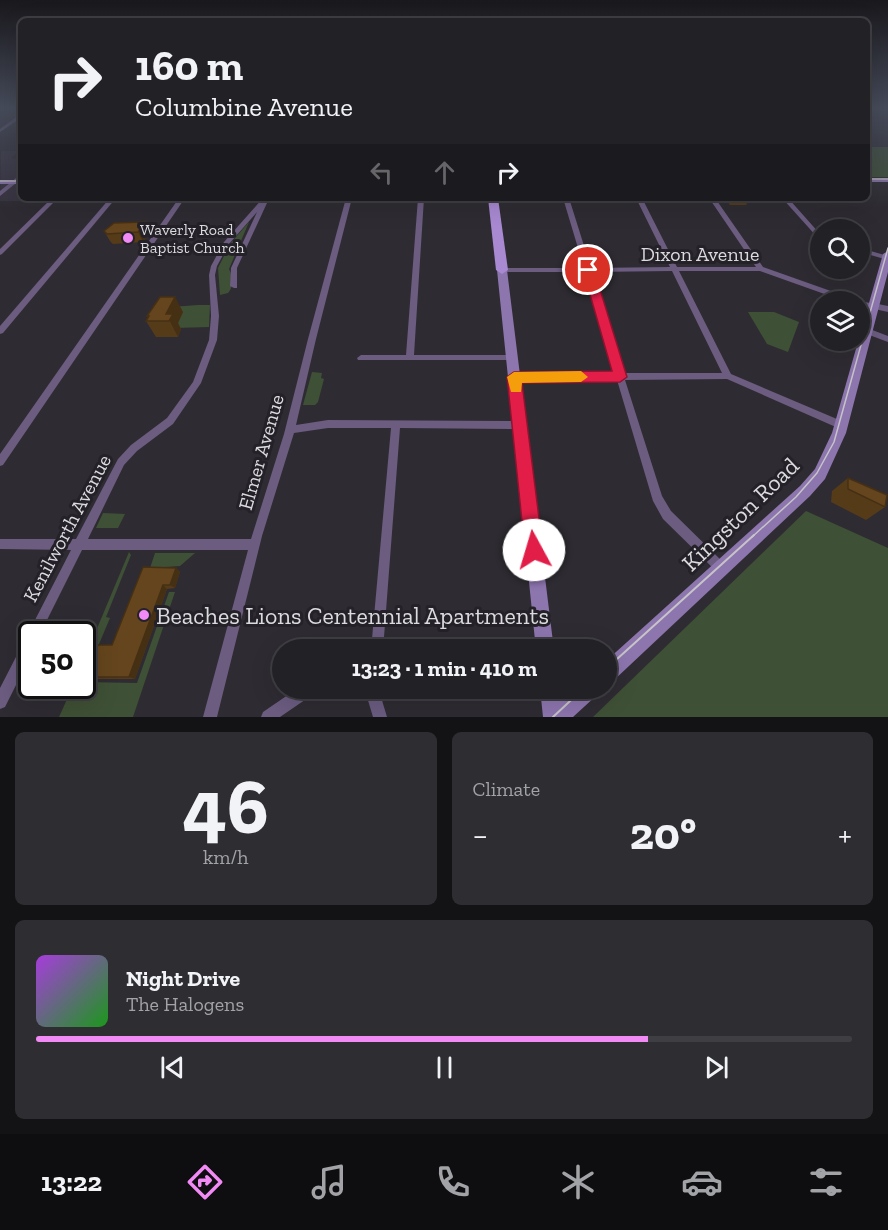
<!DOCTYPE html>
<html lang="en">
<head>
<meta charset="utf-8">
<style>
  :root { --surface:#222126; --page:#2e2e32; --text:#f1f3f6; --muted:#a2a3a7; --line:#3f3e43; --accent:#f18af4 }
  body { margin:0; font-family:"Zilla Slab",serif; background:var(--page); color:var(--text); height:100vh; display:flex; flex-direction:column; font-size:22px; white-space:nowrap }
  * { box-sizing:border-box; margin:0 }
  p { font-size:20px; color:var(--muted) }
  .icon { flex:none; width:33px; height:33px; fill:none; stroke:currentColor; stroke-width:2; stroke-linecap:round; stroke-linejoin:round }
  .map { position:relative; height:717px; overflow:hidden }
  .sheet { display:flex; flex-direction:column; gap:15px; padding:15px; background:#131215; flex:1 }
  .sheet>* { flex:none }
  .banner { position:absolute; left:18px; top:18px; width:852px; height:183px; border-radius:9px; box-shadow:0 6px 24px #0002,0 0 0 2px var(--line); background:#222126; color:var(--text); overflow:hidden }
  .controls { position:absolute; left:810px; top:219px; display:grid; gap:12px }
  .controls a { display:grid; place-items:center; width:60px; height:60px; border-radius:50%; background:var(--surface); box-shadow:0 6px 24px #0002,0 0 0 2px var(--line); font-size:30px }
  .speed { position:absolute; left:18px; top:621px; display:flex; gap:12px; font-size:30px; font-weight:700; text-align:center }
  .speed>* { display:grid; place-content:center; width:78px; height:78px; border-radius:50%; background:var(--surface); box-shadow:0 6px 24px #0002,0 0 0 2px var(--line); line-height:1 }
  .speed .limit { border:3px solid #111; border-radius:9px; background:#fff; color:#111 }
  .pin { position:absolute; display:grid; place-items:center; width:51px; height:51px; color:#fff; margin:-26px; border:3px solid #fff; border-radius:50%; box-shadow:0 2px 6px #0007 }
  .me { position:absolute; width:66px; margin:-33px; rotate:354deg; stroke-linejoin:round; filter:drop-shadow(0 0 4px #0008) }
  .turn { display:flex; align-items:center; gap:21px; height:126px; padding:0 18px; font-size:27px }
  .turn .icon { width:78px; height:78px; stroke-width:2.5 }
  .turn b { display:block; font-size:42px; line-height:51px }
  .lanes { display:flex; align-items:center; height:57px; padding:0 18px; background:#0003; justify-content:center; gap:30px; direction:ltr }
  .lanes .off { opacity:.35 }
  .big { font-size:45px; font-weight:700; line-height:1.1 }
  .sheet .card { flex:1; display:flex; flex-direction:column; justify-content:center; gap:9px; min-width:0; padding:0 21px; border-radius:9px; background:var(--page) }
  .sheet .dial { align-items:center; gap:0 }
  .dial b { font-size:78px; line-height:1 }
  .song { display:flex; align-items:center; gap:18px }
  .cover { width:72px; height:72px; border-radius:9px; background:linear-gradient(135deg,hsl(280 70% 55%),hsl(120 70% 35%)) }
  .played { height:6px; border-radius:3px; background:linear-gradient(90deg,var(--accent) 75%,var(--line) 75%) }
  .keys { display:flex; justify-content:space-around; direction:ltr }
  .heat { display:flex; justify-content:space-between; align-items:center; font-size:33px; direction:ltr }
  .sheet .tiles { flex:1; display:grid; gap:15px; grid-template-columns:1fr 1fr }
  .card:last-child { grid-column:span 2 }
  .trip { position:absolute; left:272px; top:639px; width:345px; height:60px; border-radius:30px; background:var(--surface); box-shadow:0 6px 24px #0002,0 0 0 2px var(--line); font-weight:700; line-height:60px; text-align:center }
  .menu { display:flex; height:96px; justify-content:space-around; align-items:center; background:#0e0d0f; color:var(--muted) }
  .menu .icon { width:42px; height:42px }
  .menu .on { color:var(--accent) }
  .menu b { font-size:27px; color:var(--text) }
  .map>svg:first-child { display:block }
</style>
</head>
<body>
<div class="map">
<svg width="888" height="717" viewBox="0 0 888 717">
  <rect width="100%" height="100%" fill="#2e2c32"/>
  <path fill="#37323f" d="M1 151H19L11 158 21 159V198H109L107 201H0Z
    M298 198H416V200L296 203Z"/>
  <path fill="#3e5035" d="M867 144 872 147H888V177H867Z
    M249 222 229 269C233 277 234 286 228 293L220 295 218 268 230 244Z
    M198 305H210L209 327 175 328 171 307Z
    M748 312H774L799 322 788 352 767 344Z
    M312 372 322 373 321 378 324 379 318 402 315 405H303Z
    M806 511 888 548V717H593Z
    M103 513 125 514 118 528H96Z
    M129 552 131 555 106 617 110 618 83 682 137 683 169 592H175L133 717H59L73 686H82L83 662Z
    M155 553H195L180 566 150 568Z"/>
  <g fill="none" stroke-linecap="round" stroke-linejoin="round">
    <path fill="#6b5c80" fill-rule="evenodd" d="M19 115H21V118L0 132V129Z
      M21 174V179L0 196V191Z
      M52 198H58L2 254 0 255V249Z
      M110 198H116L3 333 0 334V326Z
      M179 198H185L3 465 0 466V454Z
      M263 198H269L266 202 267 203 237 268V288H234L230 286 231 268 257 212 229 244 217 266 215 275 219 316 217 340 201 383 173 424 137 451 124 465 88 539H251L284 434 308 339 346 198H352L316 339 296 425 328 420 520 421 523 422 525 425 523 428 520 429 400 428 383 650H371L391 428H328L294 433 262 536 217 717H203L248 550H82L40 634H32V653L5 707 0 709V688L71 550 0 549V539H76L118 459 131 445 167 418 193 382 209 340 211 316 209 275 211 266 224 242Z
      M418 198H424L414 355H512L515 356 516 358 515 360H358L357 358 361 355H406Z
      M563 198H569L591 268 670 267 636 198H642L677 267H756L709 198H715L763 267 859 301 876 304 877 306 873 309 860 305V302H847L760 271H679L731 374 844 422 846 425 844 428 841 429 838 428 727 379 625 380 662 496 671 511 726 565 728 569 726 573 722 575 718 573 663 519 653 501 617 380H514L511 379 510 377 511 375 514 374 615 373 585 272H502L499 270 502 268H584ZM672 271 722 373H623L592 272Z
      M782 198H788L820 234V239L818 238Z
      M860 248 888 256V260L860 252Z
      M867 328 888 336V342L864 333 863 331 864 329Z
      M298 688H316L315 693 280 717H261L263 712Z
      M368 688H382L381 697 387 717H373L367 697Z"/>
    <path fill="#6b5c80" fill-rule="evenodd" d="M873 303 888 306V312L870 308 868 306Z"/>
    <path fill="#8d75ae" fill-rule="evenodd" d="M867 178H888V182H867Z
      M0 180H21V184H0Z
      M888 251V272L846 433 825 479 810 496 613 681 606 683V661L800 486 815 469 832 433 883 254Z
      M502 267 507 270 554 650H536L497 270Z
      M540 688H560L561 701 575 688H599L597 695 573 717H543Z"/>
    <path fill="#a889d2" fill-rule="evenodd" d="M488 198H498L508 270 502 274 496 270Z"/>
    <path stroke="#c6c4c9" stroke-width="1.5" d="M867 179H888
      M0 181H21
      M752 537 796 497 817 473 834 442 888 248"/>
    <path stroke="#c6c4c9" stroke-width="2" d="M606 669 754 535
      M553 717 584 688"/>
  </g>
  <path fill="#563b19" d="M725 198H750L746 205H730Z
    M145 222 150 232 143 242 113 244 110 241 104 231Z
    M183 312 178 323 181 329 178 337H156L146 321 148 317 147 316Z
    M848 478 885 507 866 520 831 502 832 491Z
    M176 568 180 572 175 588 167 589 135 679H91L84 677Z"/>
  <path fill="#463014" d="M145 222 150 232 143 242 138 232Z
    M175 297 183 312 178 323 181 329 178 337 166 314Z
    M176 568 180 572 175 588 170 585Z
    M163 585 167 589 135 679 129 677Z"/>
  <path fill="#64451d" stroke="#463014" stroke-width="1.5" d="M145 222 138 232 107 234 104 231 114 223Z
    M160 297H175L166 314H173L169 321H146L149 316H147Z
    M848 478 887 495 885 507 848 489Z
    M143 567 176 568 170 585H163L129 677H84L98 645H112Z"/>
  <linearGradient id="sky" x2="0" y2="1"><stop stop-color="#19181c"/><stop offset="0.52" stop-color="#464b5a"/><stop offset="1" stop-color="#464b5a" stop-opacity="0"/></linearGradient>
  <rect width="888" height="208" fill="url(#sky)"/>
  <path fill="#e11d48" stroke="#92132f" stroke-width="1.5" d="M588 267 594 270 627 377 620 382 522 383 543 550 541 556 534 559 527 556 525 550 507 377 514 372 612 371 583 270Z"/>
  <path fill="#f59e0b" d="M581 371 588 377 581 382 522 383 521 392H511L507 377 514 372Z"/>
  <g fill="#f18af4" stroke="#242228" stroke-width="2">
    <circle cx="128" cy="238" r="6"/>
    <circle cx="144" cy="615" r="6"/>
  </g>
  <g text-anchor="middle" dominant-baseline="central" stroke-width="6" stroke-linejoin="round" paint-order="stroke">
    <g font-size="16" fill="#dbdade" stroke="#242228" text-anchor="start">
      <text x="140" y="229">Waverly Road<tspan x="140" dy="18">Baptist Church</tspan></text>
    </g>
    <g font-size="20" fill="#dbdade" stroke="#242228">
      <text x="700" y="254">Dixon Avenue</text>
      <text transform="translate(261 452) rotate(-74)">Elmer Avenue</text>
      <text transform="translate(67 528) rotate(-62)">Kenilworth Avenue</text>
    </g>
    <g font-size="24" fill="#dbdade" stroke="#242228">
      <text transform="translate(740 514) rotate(-44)">Kingston Road</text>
    </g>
    <g font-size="24" fill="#dbdade" stroke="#242228" text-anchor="start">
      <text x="156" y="615">Beaches Lions Centennial Apartments</text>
    </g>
  </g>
</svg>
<div class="controls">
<a><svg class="icon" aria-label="search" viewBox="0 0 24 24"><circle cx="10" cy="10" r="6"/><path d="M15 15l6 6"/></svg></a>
<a><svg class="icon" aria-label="layers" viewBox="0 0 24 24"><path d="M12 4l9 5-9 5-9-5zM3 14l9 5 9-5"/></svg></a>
</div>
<div class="speed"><div class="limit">50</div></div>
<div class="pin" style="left:588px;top:270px;background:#d93025"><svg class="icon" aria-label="arrive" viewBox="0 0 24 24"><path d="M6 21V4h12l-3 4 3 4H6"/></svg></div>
<svg class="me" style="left:534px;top:550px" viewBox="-20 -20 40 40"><circle r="19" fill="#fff"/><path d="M0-13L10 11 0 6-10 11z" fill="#e11d48"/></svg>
<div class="trip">13:23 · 1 min · 410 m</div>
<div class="banner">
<div class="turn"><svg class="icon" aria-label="right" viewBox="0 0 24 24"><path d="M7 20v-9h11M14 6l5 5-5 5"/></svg><div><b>160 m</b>Columbine Avenue</div></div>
<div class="lanes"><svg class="icon off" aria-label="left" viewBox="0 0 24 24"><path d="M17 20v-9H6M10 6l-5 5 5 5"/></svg><svg class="icon off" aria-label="ahead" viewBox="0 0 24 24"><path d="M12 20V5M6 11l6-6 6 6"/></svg><svg class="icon" aria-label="right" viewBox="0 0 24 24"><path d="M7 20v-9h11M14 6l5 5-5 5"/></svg></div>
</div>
</div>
<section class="sheet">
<div class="tiles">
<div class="card dial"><b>46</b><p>km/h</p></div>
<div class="card"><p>Climate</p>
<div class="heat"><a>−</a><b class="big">20°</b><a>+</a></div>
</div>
<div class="card">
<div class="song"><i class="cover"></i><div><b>Night Drive</b><p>The Halogens</p></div></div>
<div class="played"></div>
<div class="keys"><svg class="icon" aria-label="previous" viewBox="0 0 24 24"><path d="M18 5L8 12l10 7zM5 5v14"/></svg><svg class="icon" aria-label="pause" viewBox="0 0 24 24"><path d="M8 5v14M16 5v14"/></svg><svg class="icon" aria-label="next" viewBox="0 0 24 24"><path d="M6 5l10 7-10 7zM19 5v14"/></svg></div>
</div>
</div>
</section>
<nav class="menu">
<b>13:22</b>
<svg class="icon on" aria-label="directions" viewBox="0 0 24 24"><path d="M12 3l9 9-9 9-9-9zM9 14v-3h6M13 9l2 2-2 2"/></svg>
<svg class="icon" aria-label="music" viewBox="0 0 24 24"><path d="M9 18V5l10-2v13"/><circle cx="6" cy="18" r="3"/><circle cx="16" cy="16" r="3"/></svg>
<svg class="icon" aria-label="phone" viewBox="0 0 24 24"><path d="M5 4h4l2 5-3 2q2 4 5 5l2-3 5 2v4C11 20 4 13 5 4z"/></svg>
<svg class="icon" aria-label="climate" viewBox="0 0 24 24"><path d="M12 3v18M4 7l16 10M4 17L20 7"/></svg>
<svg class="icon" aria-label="car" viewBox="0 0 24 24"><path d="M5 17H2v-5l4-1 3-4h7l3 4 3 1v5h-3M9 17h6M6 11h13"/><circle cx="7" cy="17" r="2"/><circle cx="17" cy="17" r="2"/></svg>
<svg class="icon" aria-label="filters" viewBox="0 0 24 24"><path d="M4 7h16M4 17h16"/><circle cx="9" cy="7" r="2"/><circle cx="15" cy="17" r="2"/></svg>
</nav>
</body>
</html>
